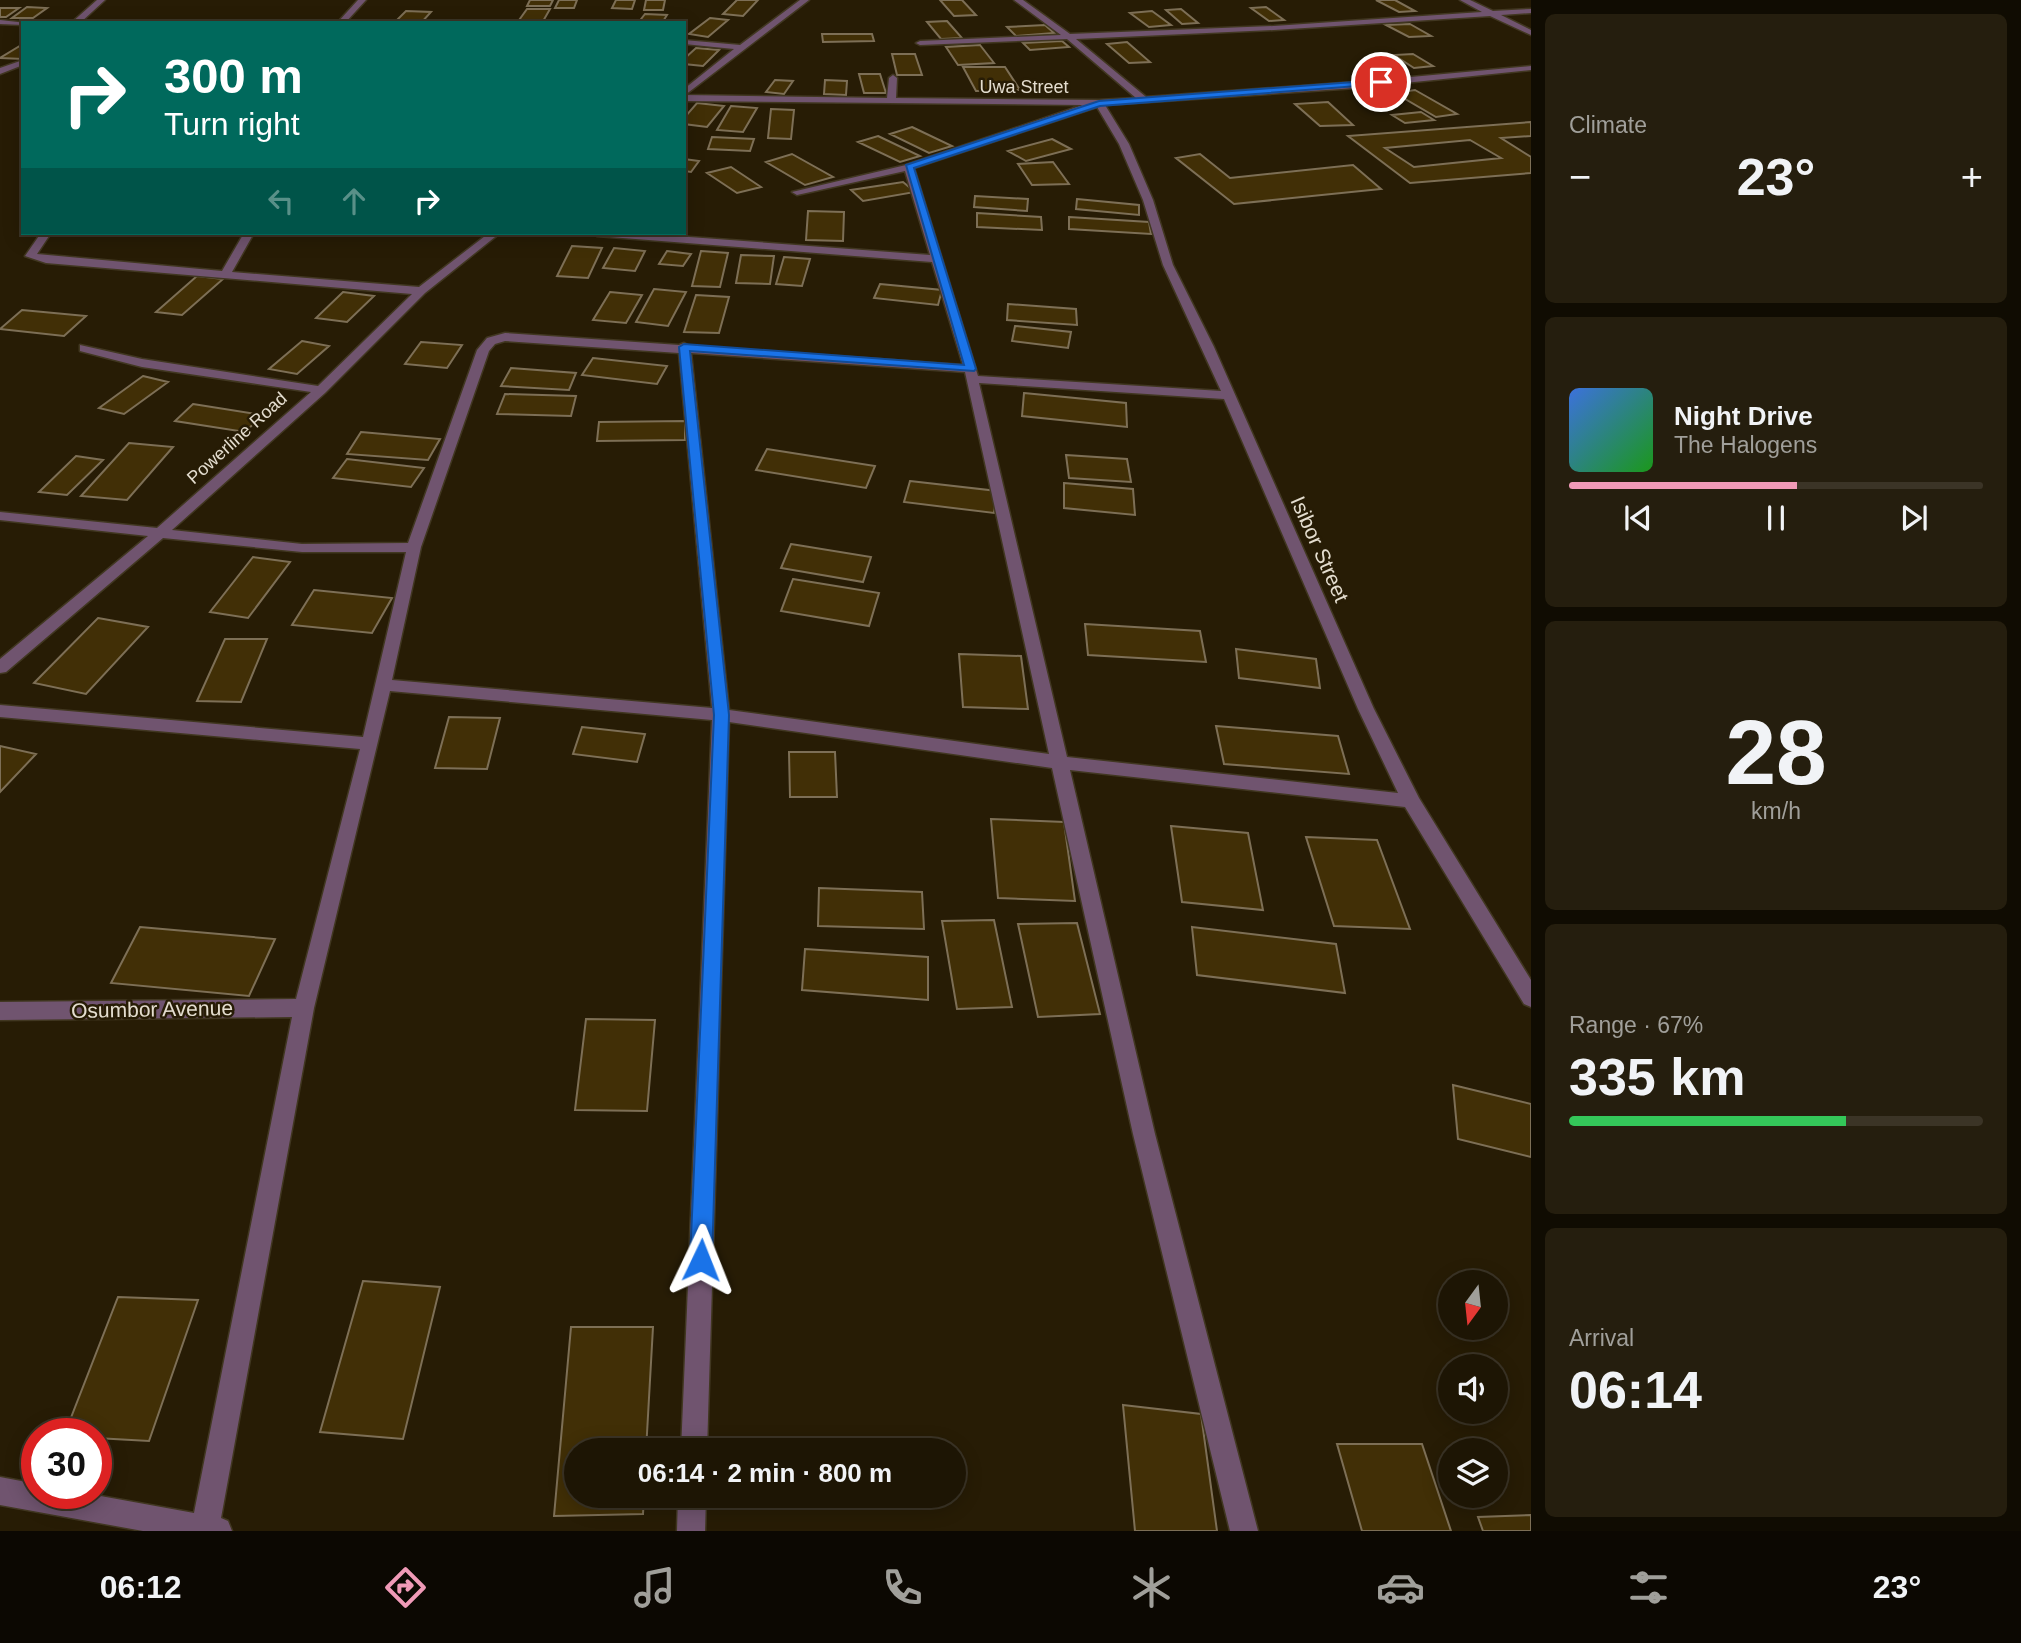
<!DOCTYPE html>
<html lang="en">
<head>
<meta charset="utf-8">
<style>
  :root { --surface:#1d1504; --page:#251e0e; --text:#f1f3f6; --muted:#a09f9a; --line:#3b3426; --accent:#f09ab7 }
  body { margin:0; font-family:Arial,sans-serif; background:var(--page); color:var(--text); height:100vh; display:flex; flex-direction:column; font-size:26px; white-space:nowrap }
  * { box-sizing:border-box; margin:0 }
  p { font-size:23px; color:var(--muted) }
  .icon { flex:none; width:38px; height:38px; fill:none; stroke:currentColor; stroke-width:2; stroke-linecap:round; stroke-linejoin:round }
  .map { position:relative; flex:1; overflow:hidden }
  .side { display:flex; flex-direction:column; gap:14px; padding:14px; background:#100c02; width:490px }
  .side>* { flex:none }
  .hud { position:absolute; left:21px; top:21px; width:665px; height:214px; border-radius:0px; box-shadow:0 4px 18px #0003,0 0 0 2px var(--line); background:#00695c; color:#fff; overflow:hidden }
  .needle { width:46px; rotate:195deg }
  .buttons { position:absolute; left:1438px; top:1270px; display:grid; gap:14px }
  .buttons a { display:grid; place-items:center; width:70px; height:70px; border-radius:50%; background:var(--surface); box-shadow:0 4px 18px #0003,0 0 0 2px var(--line); font-size:35px }
  .speed { position:absolute; left:21px; top:1418px; display:flex; gap:14px; font-size:35px; font-weight:700; text-align:center }
  .speed>* { display:grid; place-content:center; width:91px; height:91px; border-radius:50%; background:var(--surface); box-shadow:0 4px 18px #0003,0 0 0 2px var(--line); line-height:1 }
  .speed .limit { border:10px solid #d22; background:#fff; color:#111 }
  .pin { position:absolute; display:grid; place-items:center; width:60px; height:60px; color:#fff; margin:-30px; border:4px solid #fff; border-radius:50%; box-shadow:0 2px 7px #0007 }
  .me { position:absolute; width:77px; margin:-38px; rotate:2deg; stroke-linejoin:round; filter:drop-shadow(0 0 5px #0008) }
  .turn { display:flex; align-items:center; gap:24px; height:147px; padding:0 28px; font-size:32px }
  .turn .icon { width:91px; height:91px; stroke-width:2.5 }
  .turn b { display:block; font-size:49px; line-height:60px }
  .lanes { display:flex; align-items:center; height:66px; padding:0 28px; background:#0003; justify-content:center; gap:35px; direction:ltr }
  .lanes .off { opacity:.35 }
  .big { font-size:52px; font-weight:700; line-height:1.1 }
  .side .tile { flex:1; display:flex; flex-direction:column; justify-content:center; gap:10px; min-width:0; padding:0 24px; border-radius:10px; background:var(--page) }
  .side .dial { align-items:center; gap:0 }
  .dial b { font-size:91px; line-height:1 }
  .song { display:flex; align-items:center; gap:21px }
  .cover { width:84px; height:84px; border-radius:10px; background:linear-gradient(135deg,hsl(220 70% 55%),hsl(120 70% 35%)) }
  .played { height:7px; border-radius:4px; background:linear-gradient(90deg,var(--accent) 55%,var(--line) 55%) }
  .keys { display:flex; justify-content:space-around; direction:ltr }
  .heat { display:flex; justify-content:space-between; align-items:center; font-size:38px; direction:ltr }
  .charge { height:10px; border-radius:5px; background:linear-gradient(90deg,#34c759 67%,var(--line) 0) }
  .trip { position:absolute; left:564px; top:1438px; width:402px; height:70px; border-radius:35px; background:var(--surface); box-shadow:0 4px 18px #0003,0 0 0 2px var(--line); font-weight:700; line-height:70px; text-align:center }
  .menu { display:flex; height:112px; justify-content:space-around; align-items:center; background:#0c0802; color:var(--muted) }
  .menu .icon { width:49px; height:49px }
  .menu .active { color:var(--accent) }
  .menu b { font-size:32px; color:var(--text) }
  main { display:flex; flex:1; min-height:0 }
  .map>svg:first-child { display:block }
</style>
</head>
<body>
<main>
<div class="map">
<svg width="1531" height="1531" viewBox="0 0 1531 1531">
  <rect width="100%" height="100%" fill="#271c05"/>
  <path fill="#412f06" stroke="#7d6f56" stroke-width="2" fill-rule="evenodd" d="M530 0H553L550 6H527Z
    M559 0H577L574 8H555Z
    M616 0H635L632 9 612 8Z
    M646 0H665L663 10H644Z
    M737 0H758L743 16 723 14Z
    M940 0H962L976 15 954 16Z
    M1376 0H1395L1415 11 1399 12Z
    M27 7 47 8 33 18H12Z
    M1266 7 1284 20 1269 21 1251 8Z
    M0 8H19L6 17H0Z
    M527 9H550L542 23H517Z
    M1181 9 1198 23 1182 24 1166 10Z
    M406 11 431 12 421 23H394Z
    M1152 11 1171 25 1149 27 1130 13Z
    M645 14 667 15 662 23H638Z
    M710 18 728 20 708 37 689 34Z
    M947 21 962 38 941 39 927 22Z
    M1410 24 1431 36 1409 37 1386 25Z
    M1045 25 1054 33 1016 36 1007 27Z
    M822 34H872L874 41 823 42Z
    M1062 41 1069 47 1030 50 1023 43Z
    M1127 42 1150 62 1129 63 1107 44Z
    M23 44V59L0 58Z
    M980 45 994 63 958 65 946 47Z
    M696 48 719 50 703 66 684 64V59Z
    M892 54H915L922 75H897Z
    M1413 54 1433 66 1414 68 1394 55Z
    M963 67H1005L1020 90 976 91Z
    M859 74H880L886 93H864Z
    M775 80 793 81 784 94 766 92Z
    M825 80 847 81 846 95 824 94Z
    M1415 90 1457 114 1436 117 1395 93Z
    M1385 94 1398 101 1376 104 1363 96Z
    M1328 102 1353 125 1320 126 1295 104Z
    M697 103 724 106 707 127 684 124V118Z
    M731 106 757 108 743 132 717 130Z
    M771 109 794 110 791 139 768 138Z
    M1421 112 1434 120 1405 123 1392 115Z
    M1531 122V136L1501 138 1531 157V173L1410 183 1348 136ZM1470 140 1501 158 1414 167 1385 148Z
    M912 127 952 146 929 153 890 134Z
    M878 136 920 156 900 162 858 142Z
    M712 137 754 139 750 151 708 149Z
    M1052 139 1071 149 1026 161 1008 151Z
    M792 154 833 177 805 185 766 162Z
    M1200 154 1230 178 1353 165 1381 189 1234 204 1176 158Z
    M684 159 699 161 691 172 684 171Z
    M1053 162 1069 184 1032 185 1018 164Z
    M731 167 761 187 737 193 707 173Z
    M903 182 915 192 863 201 851 190Z
    M975 196 1028 199 1027 211 974 207Z
    M1077 199 1139 205V215L1076 209Z
    M808 211 844 212 843 241 806 240Z
    M977 213 1041 217 1042 230 977 227Z
    M1069 217 1149 222 1151 234 1069 229Z
    M572 246 602 248 588 278 557 276Z
    M614 248 645 251 635 271 603 268Z
    M667 251 691 254 683 266 659 264Z
    M701 251 728 253 720 287 692 286Z
    M741 255 774 256 770 284 736 283Z
    M784 257 810 259 802 286 776 284Z
    M197 276 223 279 182 315 156 312Z
    M880 284 942 290 938 305 874 298Z
    M654 289 686 292 668 326 636 322Z
    M343 292 374 296 347 322 316 318Z
    M610 292 642 295 626 323 593 320Z
    M696 295 729 297 719 333 684 332Z
    M1008 304 1076 309 1077 325 1007 320Z
    M22 310 86 316 64 336 0 329Z
    M1015 326 1071 332 1068 348 1012 341Z
    M302 341 329 346 297 374 269 369Z
    M421 342 462 345 447 368 405 364Z
    M593 358 667 366 657 384 582 375Z
    M511 368 576 373 569 390 501 386Z
    M143 376 168 382 124 414 99 408Z
    M1024 393 1126 403 1127 427 1022 416Z
    M505 394 576 396 571 416 497 414Z
    M193 404 263 415 245 432 175 421Z
    M685 421V440L597 441 599 422Z
    M361 432 440 439 428 460 347 454Z
    M129 443 173 447 127 500 81 496Z
    M767 449 875 466 866 488 756 470Z
    M1066 455 1127 459 1131 482 1069 478Z
    M76 456 103 460 67 495 39 492Z
    M347 459 424 468 411 487 333 478Z
    M910 481 997 491 994 513 904 502Z
    M1064 483 1133 489 1135 515 1064 508Z
    M791 544 871 557 863 582 781 568Z
    M253 557 290 562 248 618 210 612Z
    M793 579 879 593 869 626 781 611Z
    M314 590 392 598 372 633 292 625Z
    M98 618 148 627 86 694 34 683Z
    M1085 624 1200 631 1206 662 1088 655Z
    M225 639H267L241 702 197 701Z
    M1236 649 1316 659 1320 688 1239 678Z
    M959 654 1021 656 1028 709 963 707Z
    M449 717 500 718 487 769 435 768Z
    M1216 726 1338 736 1349 774 1224 764Z
    M582 727 645 734 637 762 573 754Z
    M0 746 36 754 0 792Z
    M789 752H835L837 797H790Z
    M991 819 1064 822 1075 901 998 898Z
    M1171 826 1248 833 1263 910 1182 902Z
    M1306 837 1377 840 1410 929 1334 926Z
    M819 888 922 892 924 929 818 926Z
    M994 920 1012 1007 957 1009 942 921Z
    M1077 923 1100 1014 1038 1017 1018 924Z
    M140 927 275 939 249 996 111 983Z
    M1192 927 1336 944 1345 993 1197 975Z
    M805 949 928 957V1000L802 990Z
    M586 1019 655 1020 647 1111 575 1110Z
    M1453 1085 1531 1104V1157L1458 1139Z
    M363 1281 440 1287 403 1439 320 1432Z
    M118 1297 198 1300 149 1441 96 1438V1433H65Z
    M571 1327H653L646 1451H576V1496H644L643 1514 554 1516Z
    M1123 1405 1201 1414 1217 1531H1135Z
    M1337 1444H1422L1451 1531H1362Z
    M1531 1515V1531H1483L1478 1517Z"/>
  <g fill="none" stroke-linecap="round" stroke-linejoin="round">
    <defs>
      <path id="minor" d="M97 0H105L80 23H71Z
        M358 0H366L345 23H337Z
        M800 0H809L685 95 887 98 889 78 893 75 897 78 896 98 1099 100 1136 98 1067 39 920 45 916 43 920 41 1061 35 1014 0H1023L1070 34 1274 26 1482 12 1460 0H1470L1493 11 1531 9V13L1501 15 1531 30V35L1490 16 1274 30 1076 39 1146 97 1356 82 1531 66V70L1356 88 1105 105 1129 144 1153 200 1173 265 1214 347 1374 709 1419 798 1531 980V1007L1524 1004 1405 807 1070 770 1155 1134 1258 1531H1230L1133 1134 1052 768 729 722 707 1451H681L712 720 390 691 314 1008 221 1518 228 1521 232 1531H143L0 1505V1477L37 1484V1493H84L194 1513 292 1017 0 1020V1002L296 999 360 749 0 717V705L363 737 406 552H302L163 538 6 672 0 673V659L148 536 0 520V512L157 528 311 392 142 367 80 351V345L142 359 318 386 412 294 46 263 25 256 41 233H51L37 254 222 271 244 233H254L232 272 419 287 489 233H500L425 293 325 393 172 530 302 544 408 543 477 350 487 338 505 333 679 345 684 343 689 346 963 365 932 262 597 236 592 233H635L930 255 905 171 797 195 792 192 906 165 1083 105 684 101V89L734 49 684 44V40L740 45ZM1097 107 1119 144 1143 200 1163 265 1221 391 978 376 914 168ZM505 341 679 353 712 708 392 680 421 547 489 351 495 344ZM691 353 965 372 1049 754 729 710ZM979 383 1224 399 1358 709 1398 793 1067 757Z
        M0 20 27 23H23V25L0 24Z
        M23 60V65L0 74V68Z
        M678 1496H706L705 1531H677Z"/>
    </defs>
    <use href="#minor" stroke="#413721" stroke-width="3"/>
    <use href="#minor" fill="#70546f" fill-rule="evenodd"/>
  </g>
  <path fill="#1a73e8" stroke="#114b97" stroke-width="2" d="M1381 80 1384 84 1100 106 914 168 976 369 974 371 690 351 729 715 712 1260 709 1268 701 1271 693 1268 690 1260 714 715 679 347 684 344 964 365 906 165 1099 101Z"/>
  <g text-anchor="middle" dominant-baseline="central" stroke-width="5" stroke-linejoin="round" paint-order="stroke">
    <g font-size="18" fill="#e4ddcf" stroke="#271c05">
      <text x="1024" y="87">Uwa Street</text>
      <text transform="translate(237 438) rotate(-42)">Powerline Road</text>
    </g>
    <g font-size="21" fill="#e4ddcf" stroke="#271c05">
      <text transform="translate(1320 549) rotate(66)">Isibor Street</text>
      <text transform="translate(152 1009) rotate(-1)">Osumbor Avenue</text>
    </g>
  </g>
</svg>
<div class="buttons">
<a><svg class="needle" viewBox="-14 -14 28 28"><path d="M0-13l5 13h-10z" fill="#e53935"/><path d="M0 13l5-13h-10z" fill="#a09f9a"/></svg></a>
<a><svg class="icon" aria-label="sound" viewBox="0 0 24 24"><path d="M4 9h4l5-4v14l-5-4H4zM17 9q2 3 0 6"/></svg></a>
<a><svg class="icon" aria-label="layers" viewBox="0 0 24 24"><path d="M12 4l9 5-9 5-9-5zM3 14l9 5 9-5"/></svg></a>
</div>
<div class="speed"><div class="limit">30</div></div>
<div class="pin" style="left:1381px;top:82px;background:#d93025"><svg class="icon" aria-label="arrive" viewBox="0 0 24 24"><path d="M6 21V4h12l-3 4 3 4H6"/></svg></div>
<svg class="me" style="left:701px;top:1260px" viewBox="-20 -20 40 40"><path d="M0-17L14 15 0 8-14 15z" fill="#1a73e8" stroke="#fff" stroke-width="4"/></svg>
<div class="trip">06:14 · 2 min · 800 m</div>
<div class="hud">
<div class="turn"><svg class="icon" aria-label="right" viewBox="0 0 24 24"><path d="M7 20v-9h11M14 6l5 5-5 5"/></svg><div><b>300 m</b>Turn right</div></div>
<div class="lanes"><svg class="icon off" aria-label="left" viewBox="0 0 24 24"><path d="M17 20v-9H6M10 6l-5 5 5 5"/></svg><svg class="icon off" aria-label="ahead" viewBox="0 0 24 24"><path d="M12 20V5M6 11l6-6 6 6"/></svg><svg class="icon" aria-label="right" viewBox="0 0 24 24"><path d="M7 20v-9h11M14 6l5 5-5 5"/></svg></div>
</div>
</div>
<section class="side">
<div class="tile"><p>Climate</p>
<div class="heat"><a>−</a><b class="big">23°</b><a>+</a></div>
</div>
<div class="tile">
<div class="song"><i class="cover"></i><div><b>Night Drive</b><p>The Halogens</p></div></div>
<div class="played"></div>
<div class="keys"><svg class="icon" aria-label="previous" viewBox="0 0 24 24"><path d="M18 5L8 12l10 7zM5 5v14"/></svg><svg class="icon" aria-label="pause" viewBox="0 0 24 24"><path d="M8 5v14M16 5v14"/></svg><svg class="icon" aria-label="next" viewBox="0 0 24 24"><path d="M6 5l10 7-10 7zM19 5v14"/></svg></div>
</div>
<div class="tile dial"><b>28</b><p>km/h</p></div>
<div class="tile"><p>Range · 67%</p><b class="big">335 km</b><div class="charge"></div></div>
<div class="tile"><p>Arrival</p><b class="big">06:14</b></div>
</section>
</main>
<nav class="menu">
<b>06:12</b>
<svg class="icon active" aria-label="directions" viewBox="0 0 24 24"><path d="M12 3l9 9-9 9-9-9zM9 14v-3h6M13 9l2 2-2 2"/></svg>
<svg class="icon" aria-label="music" viewBox="0 0 24 24"><path d="M9 18V5l10-2v13"/><circle cx="6" cy="18" r="3"/><circle cx="16" cy="16" r="3"/></svg>
<svg class="icon" aria-label="phone" viewBox="0 0 24 24"><path d="M5 4h4l2 5-3 2q2 4 5 5l2-3 5 2v4C11 20 4 13 5 4z"/></svg>
<svg class="icon" aria-label="climate" viewBox="0 0 24 24"><path d="M12 3v18M4 7l16 10M4 17L20 7"/></svg>
<svg class="icon" aria-label="car" viewBox="0 0 24 24"><path d="M5 17H2v-5l4-1 3-4h7l3 4 3 1v5h-3M9 17h6M6 11h13"/><circle cx="7" cy="17" r="2"/><circle cx="17" cy="17" r="2"/></svg>
<svg class="icon" aria-label="filters" viewBox="0 0 24 24"><path d="M4 7h16M4 17h16"/><circle cx="9" cy="7" r="2"/><circle cx="15" cy="17" r="2"/></svg>
<b>23°</b>
</nav>
</body>
</html>
